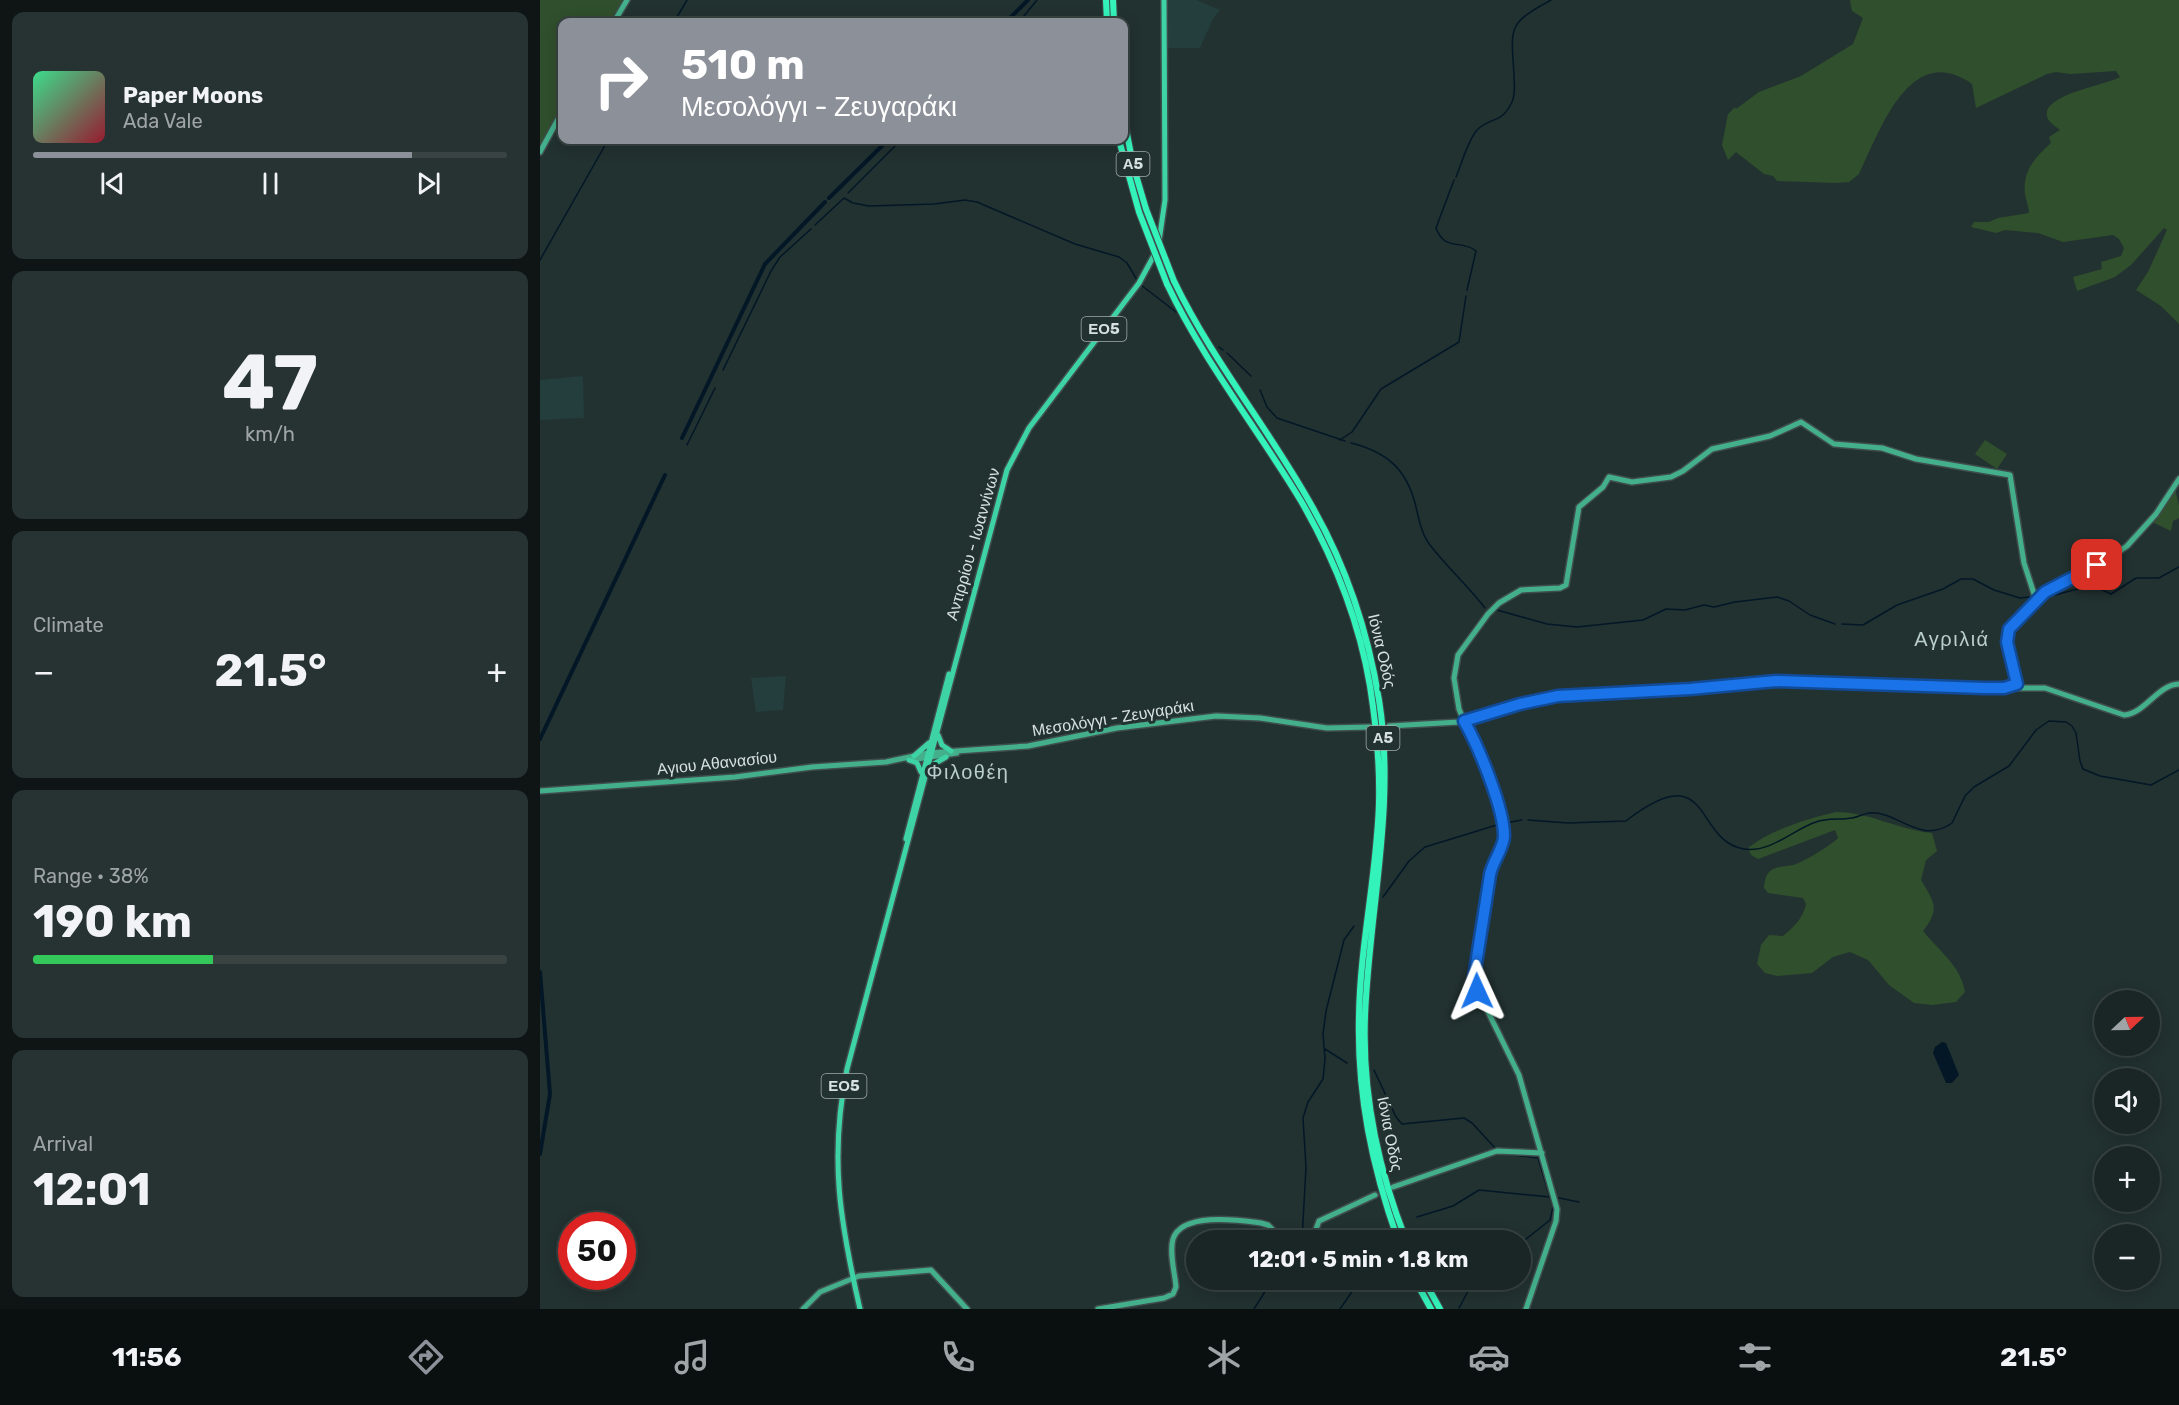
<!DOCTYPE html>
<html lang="en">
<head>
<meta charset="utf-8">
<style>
  :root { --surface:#1a2625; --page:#273232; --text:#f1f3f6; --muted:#9fa5a7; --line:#384342; --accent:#8c9099 }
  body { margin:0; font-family:Rubik,sans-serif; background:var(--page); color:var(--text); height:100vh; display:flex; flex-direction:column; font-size:22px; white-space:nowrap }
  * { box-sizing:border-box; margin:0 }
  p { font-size:20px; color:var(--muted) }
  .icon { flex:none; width:33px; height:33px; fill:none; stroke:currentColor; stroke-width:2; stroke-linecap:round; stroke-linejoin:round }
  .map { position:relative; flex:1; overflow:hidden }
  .side { display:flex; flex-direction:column; gap:12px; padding:12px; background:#0e1514; width:540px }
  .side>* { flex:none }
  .banner { position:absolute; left:18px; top:18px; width:570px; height:126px; border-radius:12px; box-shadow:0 3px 15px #0003,0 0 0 2px var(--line); background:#8c9099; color:#fff; overflow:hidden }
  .needle { width:39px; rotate:68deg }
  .controls { position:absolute; left:1554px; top:990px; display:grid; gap:12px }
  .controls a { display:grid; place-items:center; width:66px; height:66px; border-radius:50%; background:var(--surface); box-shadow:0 3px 15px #0003,0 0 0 2px var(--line); font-size:30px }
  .speed { position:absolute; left:18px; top:1212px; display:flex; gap:12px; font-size:30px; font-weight:700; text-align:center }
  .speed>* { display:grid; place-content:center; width:78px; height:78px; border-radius:50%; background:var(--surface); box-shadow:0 3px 15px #0003,0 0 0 2px var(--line); line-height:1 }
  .speed .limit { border:9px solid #d22; background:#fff; color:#111 }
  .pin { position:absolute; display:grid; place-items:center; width:51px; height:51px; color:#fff; margin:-26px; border-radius:12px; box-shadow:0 3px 9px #0006 }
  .me { position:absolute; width:66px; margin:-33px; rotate:359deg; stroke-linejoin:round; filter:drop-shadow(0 0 4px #0008) }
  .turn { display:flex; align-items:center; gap:21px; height:126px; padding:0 24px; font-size:27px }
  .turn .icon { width:78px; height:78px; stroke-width:2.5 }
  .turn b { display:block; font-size:42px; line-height:51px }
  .big { font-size:45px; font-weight:700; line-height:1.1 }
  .side .card { flex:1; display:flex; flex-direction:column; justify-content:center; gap:9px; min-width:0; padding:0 21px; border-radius:12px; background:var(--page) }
  .side .dial { align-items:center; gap:0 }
  .dial b { font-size:78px; line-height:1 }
  .song { display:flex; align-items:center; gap:18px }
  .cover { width:72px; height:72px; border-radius:9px; background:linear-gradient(135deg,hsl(150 70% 55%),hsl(350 70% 35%)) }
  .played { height:6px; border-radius:3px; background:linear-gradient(90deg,var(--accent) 80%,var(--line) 80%) }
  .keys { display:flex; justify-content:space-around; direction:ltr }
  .heat { display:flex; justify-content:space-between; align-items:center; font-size:33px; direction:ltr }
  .charge { height:9px; border-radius:4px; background:linear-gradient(90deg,#34c759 38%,var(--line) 0) }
  .trip { position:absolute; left:646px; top:1230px; width:345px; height:60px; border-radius:30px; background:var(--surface); box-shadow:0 3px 15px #0003,0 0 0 2px var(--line); font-weight:700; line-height:60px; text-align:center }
  .menu { display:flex; height:96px; justify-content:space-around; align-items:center; background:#0a0f0f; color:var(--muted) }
  .menu .icon { width:42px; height:42px }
  .menu .on { color:var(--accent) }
  .menu b { font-size:27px; color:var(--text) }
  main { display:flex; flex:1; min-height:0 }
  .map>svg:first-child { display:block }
</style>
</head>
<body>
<main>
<section class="side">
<div class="card">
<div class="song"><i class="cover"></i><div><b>Paper Moons</b><p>Ada Vale</p></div></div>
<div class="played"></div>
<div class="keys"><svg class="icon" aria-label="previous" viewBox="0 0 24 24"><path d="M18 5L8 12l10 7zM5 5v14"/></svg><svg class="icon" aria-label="pause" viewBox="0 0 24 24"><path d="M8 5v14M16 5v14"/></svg><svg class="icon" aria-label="next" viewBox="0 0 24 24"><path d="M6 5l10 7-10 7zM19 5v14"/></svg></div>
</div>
<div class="card dial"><b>47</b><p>km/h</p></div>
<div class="card"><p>Climate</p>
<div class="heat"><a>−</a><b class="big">21.5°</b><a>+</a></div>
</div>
<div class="card"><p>Range · 38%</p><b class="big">190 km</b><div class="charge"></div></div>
<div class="card"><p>Arrival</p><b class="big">12:01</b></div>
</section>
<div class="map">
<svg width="1639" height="1309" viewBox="0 0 1639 1309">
  <rect width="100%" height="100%" fill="#223231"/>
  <path fill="#243d3d" d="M626 0H657L680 10 673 19 660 48H626Z
    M43 376 44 418 0 420V380Z
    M246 676 243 710 216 712 211 678Z"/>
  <path fill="#304f2c" d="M0 0H83L70 22H22V107L0 147Z
    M1310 0H1639V324L1621 306 1596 290 1608 272 1627 230 1624 228 1591 265 1575 277 1537 291 1533 277 1562 269 1561 262 1581 256 1584 248 1579 239 1573 235 1523 242 1498 233 1465 230 1456 233 1431 227 1434 222H1449L1458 218 1489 213C1489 207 1486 201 1485 194 1482 172 1495 157 1511 143L1509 137 1520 130C1515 126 1508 122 1507 116 1503 94 1567 85 1580 77L1576 71 1530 74 1516 72 1507 74 1436 108 1432 84C1370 40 1340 131 1319 174L1309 182 1296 183 1237 181 1233 176 1224 174 1196 152 1188 160 1182 145 1188 114 1195 107 1196 109 1219 92 1261 76 1313 44 1323 18 1312 11Z
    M1445 440 1467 454 1457 469 1435 454Z
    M1635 489 1639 505V518L1633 521 1631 531 1612 522Z
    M1296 812C1329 812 1359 830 1392 833L1397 851 1386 860 1381 880C1395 903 1400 909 1383 931 1399 951 1421 966 1425 992L1416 1002 1392 1005 1374 1003 1349 985 1328 960 1310 952 1293 957 1272 973 1237 976 1225 973 1217 964 1221 945 1229 935 1243 936C1254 927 1263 918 1266 904L1263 898 1228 893 1224 888C1226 866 1235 868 1253 865 1262 863 1293 844 1298 838L1295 830 1218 859 1211 855 1208 848C1232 829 1267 819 1296 812Z"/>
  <path fill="#031727" d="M1402 1042 1406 1043 1419 1075 1412 1083H1406L1393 1053 1395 1047Z"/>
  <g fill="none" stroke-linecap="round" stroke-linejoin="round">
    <path stroke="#031727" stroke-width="1.5" d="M134 22 147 0
      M479 22 497 0
      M916 177C922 163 927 142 937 130 951 116 961 125 972 102 976 93 974 84 974 74 971 27 967 24 1011 0
      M914 180 896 228C905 252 922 239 936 251L927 290
      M308 193 361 140
      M275 225 304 198 313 203 329 206 394 204 425 200 437 202 535 244 579 257 587 263 597 280
      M0 260 68 140
      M601 285 636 312
      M679 347 683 350
      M687 353 711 376
      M183 370 231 271 240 257 271 229
      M720 390 727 407 737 418 805 441
      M800 440 812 432 841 389 919 342 926 296
      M811 443C847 452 867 469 876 507 879 520 882 535 890 545 907 567 928 586 945 608
      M147 445 175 388
      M1511 593 1515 595 1552 585 1571 594 1596 578H1619L1639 567
      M957 610 1007 624 1037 627 1103 620 1126 609 1145 610 1164 605 1174 607 1195 602 1237 597 1249 601 1270 615 1295 624
      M1302 624 1323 625 1357 605 1403 589 1421 579H1433L1454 590 1480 598 1490 597
      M988 820 1028 823 1086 821C1173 754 1153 841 1204 849 1231 853 1252 830 1276 822 1287 818 1300 820 1312 818 1318 817 1323 814 1329 813 1357 810 1380 846 1412 823L1425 796 1434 787 1469 766 1496 730 1509 721 1526 722 1532 726 1536 733 1540 761 1543 769 1560 776 1611 785 1639 770
      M965 823 982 820
      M843 897 869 861 885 847 960 824
      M785 1049 807 1063
      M834 1070 856 1117 862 1124 924 1118 932 1123 956 1149
      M964 1154 998 1158 1013 1207 1010 1220 981 1243
      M1019 1198 1039 1202
      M877 1217 913 1206 939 1190 1010 1197
      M762 1240 766 1167 763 1118 768 1102 783 1079 785 1059 783 1034 786 1011 804 940 814 926
      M919 1308 934 1280
      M714 1309 726 1290 739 1280
      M800 1309 820 1280"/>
    <path stroke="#031727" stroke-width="4" d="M466 22 488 0
      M289 198 348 140
      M142 438 225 264 285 202
      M0 739 125 475
      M0 972 10 1094 0 1154"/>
    <defs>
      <path id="secondary" d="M74 22 87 0
        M0 152 22 112
        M1477 684 1467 641 1469 629 1502 594 1571 557 1587 546 1616 514 1639 479
        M1477 684 1479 688H1505L1584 715C1606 713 1617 685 1639 684
        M849 726 919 722 991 701 1025 695 1150 689 1236 681 1458 688 1477 684
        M370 760 417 753
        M0 791 195 777 272 767 346 762 388 753 488 746 577 728 676 716 720 718 787 728 830 727
        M853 1187 957 1151 1002 1153
        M772 1240 779 1221 835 1195
        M263 1309 280 1292 319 1276 391 1270 427 1309
        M558 1309 624 1298 633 1294 636 1287C635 1273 629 1253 633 1239 642 1212 698 1220 721 1223L728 1225 743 1240
        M986 1309 1016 1221 1017 1209 979 1075 934 983 951 866 962 845 964 833 956 797 919 709 914 678 918 655 948 614 959 603 981 590 1020 588 1026 585 1039 507 1063 487 1069 477 1092 482 1131 477 1143 471 1172 449 1230 436 1261 422 1294 444 1342 448 1376 459 1470 475 1484 563 1496 600"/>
      <path id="primary" d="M398 735 402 745 411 751
        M374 756 389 743
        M369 760 377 763 381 772
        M389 772 394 764 406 757
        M366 839 409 674
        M320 1309C300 1222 289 1158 307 1069L467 470 489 428 599 283 618 248 625 200 624 0"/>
      <path id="highway" d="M566 0 567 22
        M573 0 574 22
        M584 118 593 165 606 209
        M579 140 599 212
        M634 281C673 362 730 430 773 508 807 568 828 632 839 700 856 806 829 910 825 1016 822 1093 838 1169 866 1240
        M627 284C664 362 717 428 761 501 794 558 819 621 830 686 836 724 840 764 839 803 837 874 820 945 819 1016 817 1095 832 1167 858 1240
        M875 1280 891 1309
        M884 1280 900 1309"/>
    </defs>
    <use href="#secondary" stroke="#3f4e4d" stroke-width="8"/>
    <use href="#primary" stroke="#3f4e4d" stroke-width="8"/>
    <use href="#highway" stroke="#3f4e4d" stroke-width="8"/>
    <use href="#secondary" stroke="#43af8b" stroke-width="5"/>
    <use href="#primary" stroke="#3ed3a4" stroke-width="5"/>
    <use href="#highway" stroke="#33f3bb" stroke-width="6"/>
    <defs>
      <path id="highway-bridge" d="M606 209 634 281
        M599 212 627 284"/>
    </defs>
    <use href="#highway-bridge" stroke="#3f4e4d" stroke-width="8" stroke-linecap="butt"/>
    <use href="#highway-bridge" stroke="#33f3bb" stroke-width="6"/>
  </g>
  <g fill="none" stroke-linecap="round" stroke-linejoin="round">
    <defs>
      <path id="route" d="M937 991 934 977 950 875C952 862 964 848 964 836 964 808 938 745 924 721L980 704 1018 696 1150 689 1236 681 1444 688H1464L1477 684 1467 642 1469 629 1505 592 1557 565"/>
    </defs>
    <use href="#route" stroke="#114b97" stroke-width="15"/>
    <use href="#route" stroke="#1a73e8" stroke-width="10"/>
  </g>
  <g text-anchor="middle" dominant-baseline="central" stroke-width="6" stroke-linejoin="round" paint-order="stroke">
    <g fill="#223231" stroke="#a1acac" stroke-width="1.5">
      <rect x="576.5" y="152" width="33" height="24" rx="4.5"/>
      <rect x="541.5" y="317" width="45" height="24" rx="4.5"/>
      <rect x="826.5" y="726" width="33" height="24" rx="4.5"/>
      <rect x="281.5" y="1074" width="45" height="24" rx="4.5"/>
    </g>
    <g font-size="15" font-weight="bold" fill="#d7e1e0">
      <text x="593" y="164">Α5</text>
      <text x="564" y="329">ΕΟ5</text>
      <text x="843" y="738">Α5</text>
      <text x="304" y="1086">ΕΟ5</text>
    </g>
    <g font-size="16" fill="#d7e1e0" stroke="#223231">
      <text transform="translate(433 544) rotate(-74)">Αντιρρίου - Ιωαννίνων</text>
      <text transform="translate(842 651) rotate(77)">Ιόνια Οδός</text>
      <text transform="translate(573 718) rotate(-9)">Μεσολόγγι - Ζευγαράκι</text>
      <text transform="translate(177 763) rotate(-6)">Αγιου Αθανασίου</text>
      <text transform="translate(850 1134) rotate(79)">Ιόνια Οδός</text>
    </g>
    <g font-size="20" letter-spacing="1.5" fill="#bacecd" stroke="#223231">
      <text x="1412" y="639">Αγριλιά</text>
      <text x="428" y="772">Φιλοθέη</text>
    </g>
  </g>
</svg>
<div class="controls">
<a><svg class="needle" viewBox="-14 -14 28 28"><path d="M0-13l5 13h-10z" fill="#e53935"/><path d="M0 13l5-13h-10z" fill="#9fa5a7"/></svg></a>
<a><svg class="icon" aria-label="sound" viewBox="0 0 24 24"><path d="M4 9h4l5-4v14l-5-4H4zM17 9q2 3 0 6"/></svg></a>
<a>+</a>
<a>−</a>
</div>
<div class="speed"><div class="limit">50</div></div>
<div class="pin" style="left:1557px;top:565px;background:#d93025"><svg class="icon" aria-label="arrive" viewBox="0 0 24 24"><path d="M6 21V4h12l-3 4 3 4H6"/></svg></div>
<svg class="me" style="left:937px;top:991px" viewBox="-20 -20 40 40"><path d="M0-17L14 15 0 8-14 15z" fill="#1a73e8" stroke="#fff" stroke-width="4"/></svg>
<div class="trip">12:01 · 5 min · 1.8 km</div>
<div class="banner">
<div class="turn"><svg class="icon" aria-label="right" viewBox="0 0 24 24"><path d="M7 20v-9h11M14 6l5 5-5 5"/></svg><div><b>510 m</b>Μεσολόγγι - Ζευγαράκι</div></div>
</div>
</div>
</main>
<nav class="menu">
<b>11:56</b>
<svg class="icon on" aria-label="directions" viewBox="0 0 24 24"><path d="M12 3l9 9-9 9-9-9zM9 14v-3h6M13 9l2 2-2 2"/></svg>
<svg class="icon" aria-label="music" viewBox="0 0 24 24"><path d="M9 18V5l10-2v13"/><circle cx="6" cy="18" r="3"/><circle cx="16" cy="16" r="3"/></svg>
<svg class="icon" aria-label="phone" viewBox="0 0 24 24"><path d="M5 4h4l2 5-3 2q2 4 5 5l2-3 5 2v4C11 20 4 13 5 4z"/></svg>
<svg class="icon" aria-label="climate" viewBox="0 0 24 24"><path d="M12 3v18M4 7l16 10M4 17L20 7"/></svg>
<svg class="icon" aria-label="car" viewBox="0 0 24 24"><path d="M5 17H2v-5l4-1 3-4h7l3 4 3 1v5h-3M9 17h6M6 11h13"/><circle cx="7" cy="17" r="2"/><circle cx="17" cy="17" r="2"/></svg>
<svg class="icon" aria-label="filters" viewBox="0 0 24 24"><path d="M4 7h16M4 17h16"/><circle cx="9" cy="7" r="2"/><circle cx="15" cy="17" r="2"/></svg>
<b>21.5°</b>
</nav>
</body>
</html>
